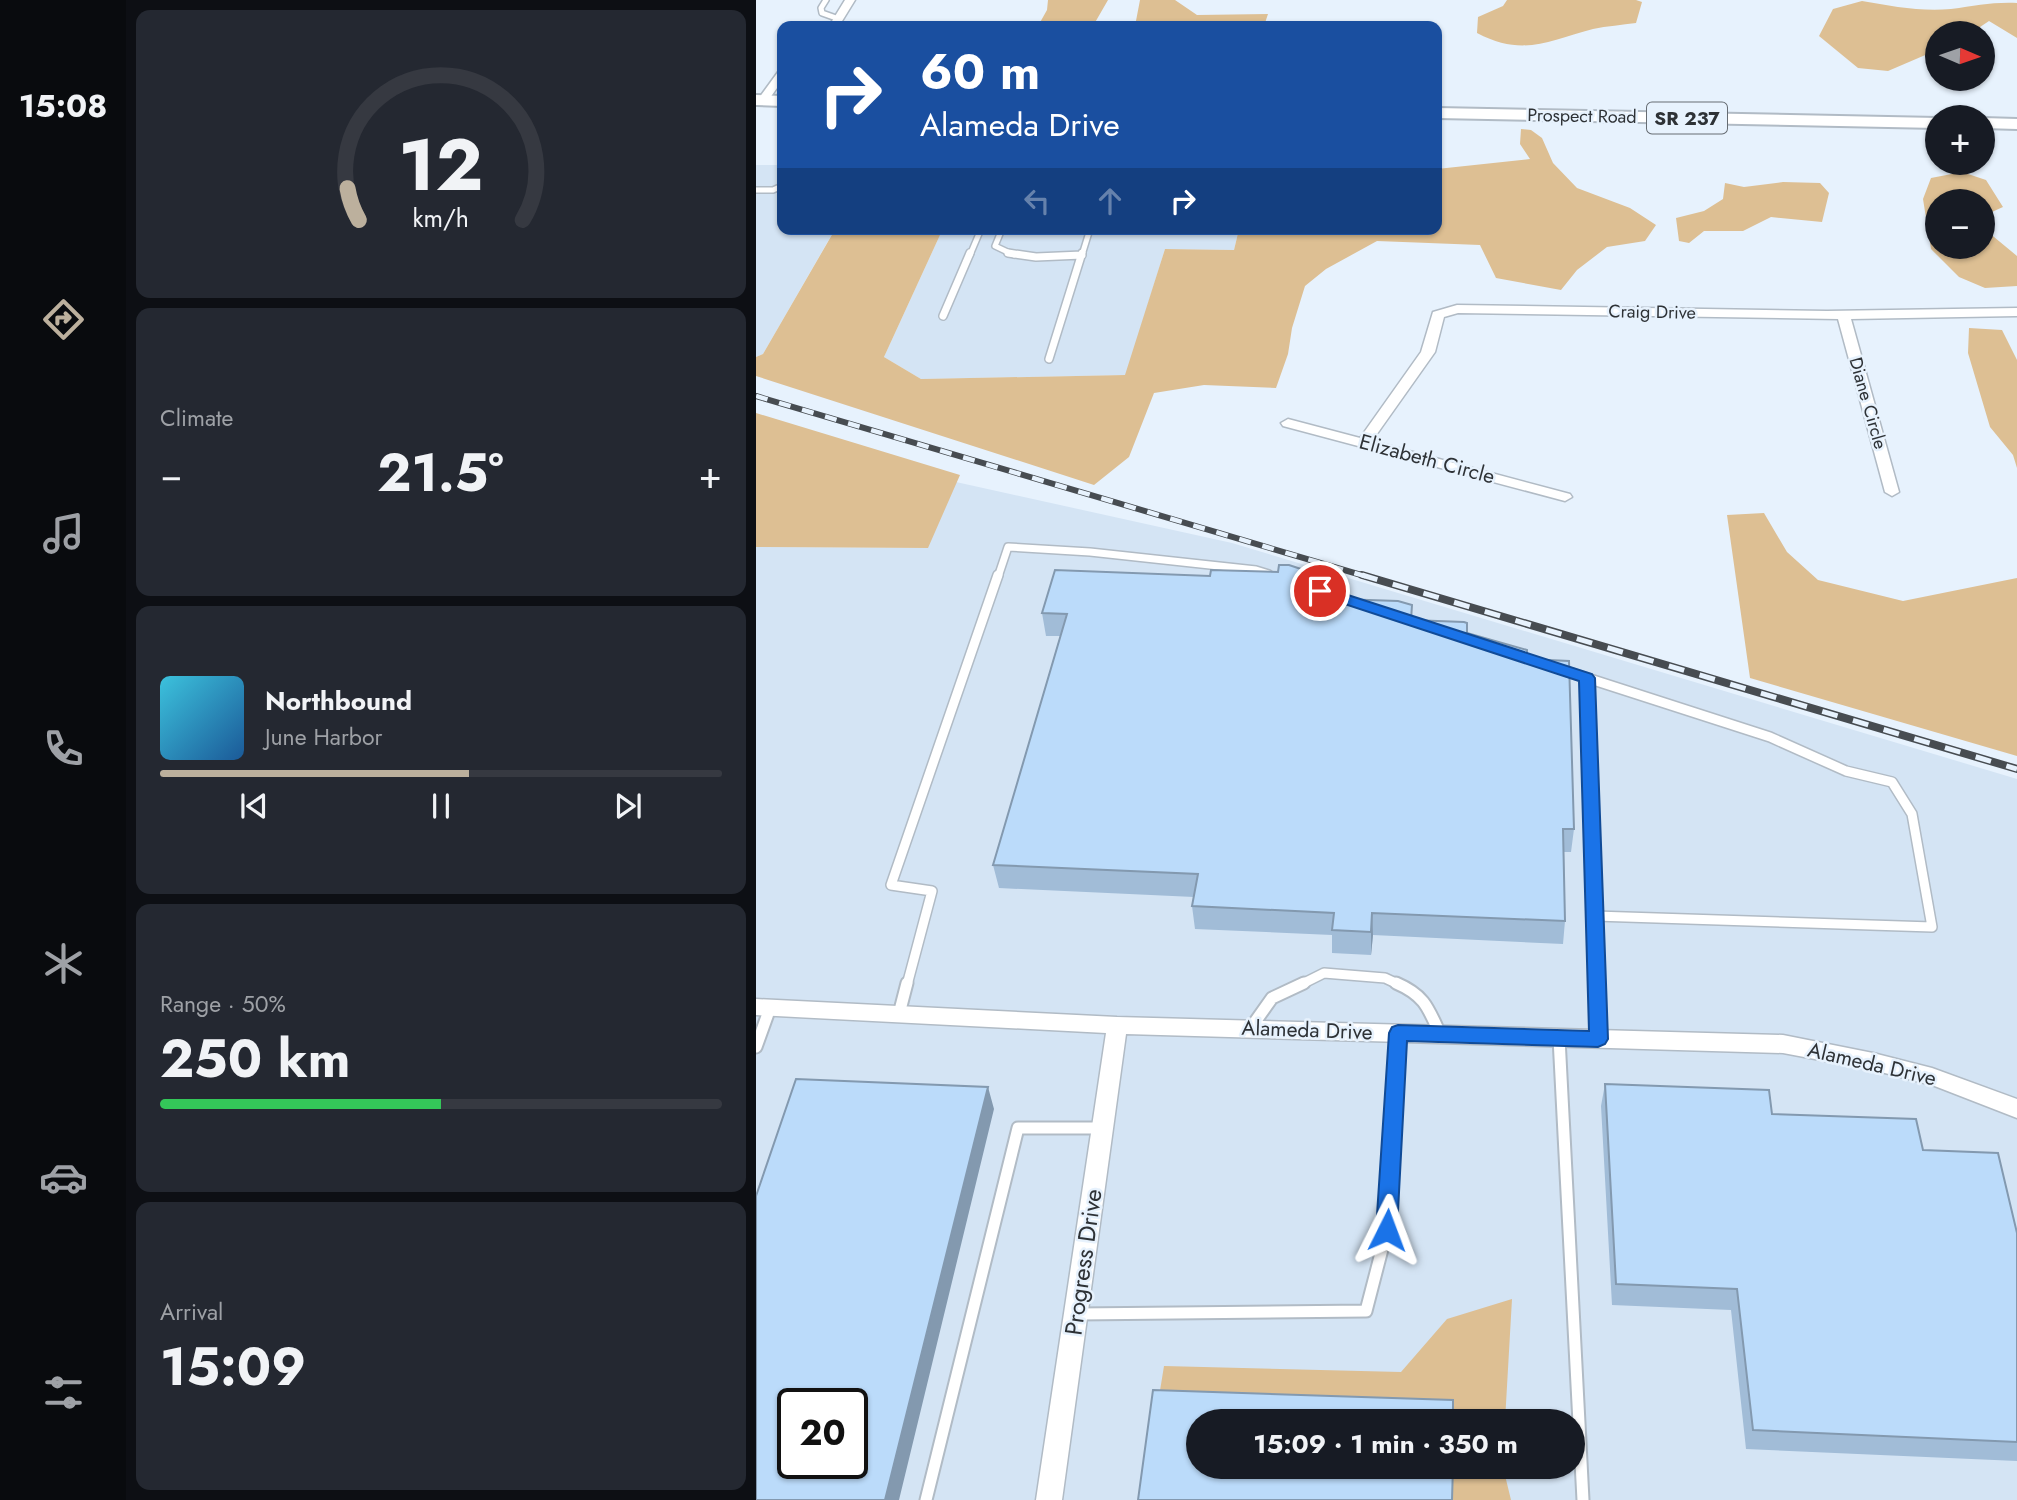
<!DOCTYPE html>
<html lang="en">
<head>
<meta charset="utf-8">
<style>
  :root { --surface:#171b24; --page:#242831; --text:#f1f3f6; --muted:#9ea1a6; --line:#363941; --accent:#bcb09d }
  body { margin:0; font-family:Jost,sans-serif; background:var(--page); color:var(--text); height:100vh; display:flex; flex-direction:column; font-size:26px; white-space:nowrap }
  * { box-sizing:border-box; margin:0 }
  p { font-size:23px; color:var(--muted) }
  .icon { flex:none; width:38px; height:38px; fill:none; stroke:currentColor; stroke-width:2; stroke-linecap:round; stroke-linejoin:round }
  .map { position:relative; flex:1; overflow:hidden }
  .sheet { display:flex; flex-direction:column; gap:10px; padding:10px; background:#0d0f14; width:630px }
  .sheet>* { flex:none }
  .top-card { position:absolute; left:21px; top:21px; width:665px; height:214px; border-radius:14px; box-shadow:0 2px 5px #0004; background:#1a4fa0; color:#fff; overflow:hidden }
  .needle { width:46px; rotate:92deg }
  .tools { position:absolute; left:1169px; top:21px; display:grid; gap:14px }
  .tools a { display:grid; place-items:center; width:70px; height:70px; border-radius:50%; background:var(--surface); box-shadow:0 2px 5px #0004; font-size:35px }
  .speed { position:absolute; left:21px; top:1388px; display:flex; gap:14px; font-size:35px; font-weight:700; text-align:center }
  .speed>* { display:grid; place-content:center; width:91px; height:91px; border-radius:50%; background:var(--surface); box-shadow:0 2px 5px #0004; line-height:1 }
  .speed .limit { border:4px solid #111; border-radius:10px; background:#fff; color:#111 }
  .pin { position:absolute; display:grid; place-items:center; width:60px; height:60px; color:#fff; margin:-30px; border:4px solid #fff; border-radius:50%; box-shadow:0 2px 7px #0007 }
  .me { position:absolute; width:77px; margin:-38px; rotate:3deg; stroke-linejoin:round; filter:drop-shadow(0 0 5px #0008) }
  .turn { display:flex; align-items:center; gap:24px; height:147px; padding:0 28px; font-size:32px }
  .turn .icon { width:91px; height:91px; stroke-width:2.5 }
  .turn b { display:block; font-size:49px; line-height:60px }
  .lanes { display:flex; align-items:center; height:66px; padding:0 28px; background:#0003; justify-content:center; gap:35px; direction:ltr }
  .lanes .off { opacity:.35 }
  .big { font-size:52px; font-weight:700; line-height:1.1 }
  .sheet .tile { flex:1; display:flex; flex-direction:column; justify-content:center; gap:10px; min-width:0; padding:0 24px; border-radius:14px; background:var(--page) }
  .sheet .dial { align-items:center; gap:0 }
  .dial svg { height:182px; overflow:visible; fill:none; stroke:var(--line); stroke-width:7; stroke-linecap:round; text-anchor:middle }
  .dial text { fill:var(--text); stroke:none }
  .song { display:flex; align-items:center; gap:21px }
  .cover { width:84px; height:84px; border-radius:10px; background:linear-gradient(135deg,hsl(190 70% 55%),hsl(210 70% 35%)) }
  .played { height:7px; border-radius:4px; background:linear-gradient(90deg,var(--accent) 55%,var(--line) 55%) }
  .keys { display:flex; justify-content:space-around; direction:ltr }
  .heat { display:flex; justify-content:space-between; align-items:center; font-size:38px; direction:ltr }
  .charge { height:10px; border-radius:5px; background:linear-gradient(90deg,#34c759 50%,var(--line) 0) }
  .trip { position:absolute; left:430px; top:1409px; width:399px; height:70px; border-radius:35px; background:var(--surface); box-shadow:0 2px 5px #0004; font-weight:700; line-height:70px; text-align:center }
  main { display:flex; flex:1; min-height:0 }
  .menu { display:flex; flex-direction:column; width:126px; justify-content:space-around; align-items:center; background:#090b0e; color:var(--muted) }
  .menu .icon { width:49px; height:49px }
  .menu .current { color:var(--accent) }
  .menu b { font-size:32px; color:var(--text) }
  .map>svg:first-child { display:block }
</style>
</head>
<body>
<main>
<nav class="menu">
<b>15:08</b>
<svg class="icon current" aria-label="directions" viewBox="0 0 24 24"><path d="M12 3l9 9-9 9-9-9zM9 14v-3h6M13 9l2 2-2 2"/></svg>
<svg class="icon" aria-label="music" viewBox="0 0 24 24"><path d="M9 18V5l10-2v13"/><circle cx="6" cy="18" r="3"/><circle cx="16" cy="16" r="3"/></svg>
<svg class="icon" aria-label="phone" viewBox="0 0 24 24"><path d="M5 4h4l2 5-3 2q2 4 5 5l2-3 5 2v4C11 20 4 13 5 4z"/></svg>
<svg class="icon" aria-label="climate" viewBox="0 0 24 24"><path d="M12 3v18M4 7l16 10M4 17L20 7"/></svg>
<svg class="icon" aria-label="car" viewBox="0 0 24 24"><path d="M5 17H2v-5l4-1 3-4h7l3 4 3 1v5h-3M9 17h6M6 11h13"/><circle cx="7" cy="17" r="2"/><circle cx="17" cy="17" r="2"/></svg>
<svg class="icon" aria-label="filters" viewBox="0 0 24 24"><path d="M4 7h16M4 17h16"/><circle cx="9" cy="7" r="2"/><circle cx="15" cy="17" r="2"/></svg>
</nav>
<section class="sheet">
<div class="tile dial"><svg viewBox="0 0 100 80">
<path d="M14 69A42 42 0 1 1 86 69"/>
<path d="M14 69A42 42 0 0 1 9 55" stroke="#bcb09d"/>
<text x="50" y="56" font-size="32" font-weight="700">12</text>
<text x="50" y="72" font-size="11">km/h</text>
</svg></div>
<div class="tile"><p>Climate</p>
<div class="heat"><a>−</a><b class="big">21.5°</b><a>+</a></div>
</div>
<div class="tile">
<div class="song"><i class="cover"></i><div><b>Northbound</b><p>June Harbor</p></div></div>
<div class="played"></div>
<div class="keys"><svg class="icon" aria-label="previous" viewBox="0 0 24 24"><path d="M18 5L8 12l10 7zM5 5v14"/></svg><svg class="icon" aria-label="pause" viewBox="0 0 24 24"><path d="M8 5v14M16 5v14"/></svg><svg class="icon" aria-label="next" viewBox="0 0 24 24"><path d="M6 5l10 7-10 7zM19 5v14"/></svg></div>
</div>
<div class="tile"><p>Range · 50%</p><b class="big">250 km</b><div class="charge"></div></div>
<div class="tile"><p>Arrival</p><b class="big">15:09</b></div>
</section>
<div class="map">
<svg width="1261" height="1500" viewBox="0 0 1261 1500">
  <rect width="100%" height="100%" fill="#e7f2fd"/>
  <path fill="#d4e4f4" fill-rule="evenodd" d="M0 165H26V229H79L7 354 0 357Z
    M197 229H483L478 250 409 249 370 375 165 379 128 357 184 235Z
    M200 482 476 543 1261 779V1500H0V547L171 548ZM37 1404H96V1463H37ZM443 1421H817V1466H443Z"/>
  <path fill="#ddbf93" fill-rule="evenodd" d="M292 0H352L337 26H282L291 10Z
    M384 0H419L441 15 512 14 508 26H379Z
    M751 0H880L886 2 880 23C866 25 851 26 837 29 792 41 767 57 721 33L722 17 747 6Z
    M1106 1C1135 6 1165 12 1195 9 1220 6 1235 2 1261 3V38L1233 21 1215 33H1181V50L1132 71 1102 68 1063 36 1077 9Z
    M765 129 775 130 786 138 797 163 821 188 874 208 900 225 889 241 851 247 821 270 805 290 740 278 724 245 621 241 570 269 549 286 536 328 532 354 520 388 448 385 398 393 373 457 338 485 0 376V357L7 354 77 233 113 232 123 229H197L184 235 128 357 165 379 369 375 409 249 478 250 483 229H681V169L774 159 764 144Z
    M1206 172 1230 180 1247 207 1227 216 1232 232 1261 256V286L1229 288 1203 277 1175 249 1167 199 1175 178ZM1181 201H1227V247H1181Z
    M1027 182 1064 183 1073 193 1066 222 1015 217 987 231H948L933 243 923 241 920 218 948 211 967 199 969 183 988 187Z
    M1213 328 1246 330 1261 360V468L1257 455 1234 427 1212 353Z
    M0 413 204 475 172 548 0 547Z
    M1008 513 1031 552 1062 580 1147 601 1261 578V756L994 678 971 515Z
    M756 1299 749 1421 401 1409 408 1366 645 1372 691 1319Z
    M696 1467H747L755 1500H695Z"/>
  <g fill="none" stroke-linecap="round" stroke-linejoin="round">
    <defs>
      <path id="lane-far3" d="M70 0 65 8 66 13 83 19
        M0 190H17L26 186
        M246 229 239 246 258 255
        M214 255 225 229
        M326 255 334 229"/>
      <path id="lane-far2" d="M252 253 280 257 326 255
        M187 316 214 253
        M293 359 326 253
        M242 577 252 547 334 552 500 570 513 574"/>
      <path id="lane-far1" d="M803 669 831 678
        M839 916 1176 927 1156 814 1136 782 1090 771 1014 737 831 678 840 985
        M151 985 176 891 135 885 242 575
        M544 985 568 973 629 978 644 985"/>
      <path id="lane" d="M640 983C668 995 672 1007 684 1034
        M840 983 842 1039
        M143 1014 151 983
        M494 1029 516 998 548 983
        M803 1038 827 1500
        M0 1047 14 1008
        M322 1314 610 1311 631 1230 642 1033
        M170 1500 262 1128H346"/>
      <path id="street" d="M89 0H99L83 26H73Z
        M26 71V81L11 102H3V98L22 72Z
        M701 305 1071 311 1261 308V316L1095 319 1143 492 1136 496 1129 492 1082 319 702 313 688 317 679 352 616 441 814 494 816 497 809 501 527 426 525 423 532 419 604 438 665 352 677 312Z
        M0 999 361 1017 1027 1035 1117 1053 1176 1068 1261 1099V1118L1176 1085 1117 1070 1027 1053 370 1034 306 1500H280L350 1033 0 1015Z"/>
      <path id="primary" d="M0 95 26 96V106L0 105Z
        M681 108 1181 118V128L681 118Z
        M1227 118 1261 119V129L1227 128Z"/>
    </defs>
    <use href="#lane-far3" stroke="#b1bbc5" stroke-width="8"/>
    <use href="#lane-far2" stroke="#b1bbc5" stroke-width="10"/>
    <use href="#lane-far1" stroke="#b1bbc5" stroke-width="12"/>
    <use href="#lane" stroke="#b1bbc5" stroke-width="15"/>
    <use href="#street" stroke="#b1bbc5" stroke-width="3"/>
    <use href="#primary" stroke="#b1bbc5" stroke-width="4"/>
    <use href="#lane-far3" stroke="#fff" stroke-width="5"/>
    <use href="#lane-far2" stroke="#fff" stroke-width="7"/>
    <use href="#lane-far1" stroke="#fff" stroke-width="9"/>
    <use href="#lane" stroke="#fff" stroke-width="11"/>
    <use href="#street" fill="#fff" fill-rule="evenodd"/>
    <use href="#primary" fill="#fff" fill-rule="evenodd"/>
    <defs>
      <path id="rail-far1" d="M0 396 612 577"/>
      <path id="rail" d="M606 575 1261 769"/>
    </defs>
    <use href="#rail-far1" stroke="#474c51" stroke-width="6"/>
    <use href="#rail" stroke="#474c51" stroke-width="8"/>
    <use href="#rail-far1" stroke="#e7f2fd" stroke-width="4.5" stroke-dasharray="12" stroke-linecap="butt"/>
    <use href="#rail" stroke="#e7f2fd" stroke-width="5" stroke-dasharray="16" stroke-linecap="butt"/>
  </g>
  <path fill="#a1bcd7" d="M522 572 546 578 586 583V599L656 605V620L711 633 771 659 818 829 815 852H808L809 921 807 944 617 935 615 955 576 953V935L439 929 436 906 438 897 243 888 237 865 304 636H290L286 613 454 576Z
    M849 1084 1016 1114 1167 1150 1261 1233V1461L990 1449 975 1310 856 1305 845 1106Z"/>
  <path fill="#8399af" d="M616 913 617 935 615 955V932Z
    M232 1087 238 1109 143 1500H129Z"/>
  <path fill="#bbdbfa" stroke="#8399af" stroke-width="2" fill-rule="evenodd" d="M523 565H533L545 569 544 578 575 579 586 583 584 599 642 601 656 605 655 620 708 622 711 623V633L771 650V659L813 661 818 829H807L809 921 616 913 615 932 576 930 578 913 436 906 442 874 237 865 311 614 286 613 299 570 454 576 455 570 522 572Z
    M40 1079 232 1087 129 1500H0V1196ZM37 1404H96V1463H37Z
    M849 1084 1013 1090 1016 1114 1160 1119 1167 1150 1242 1153 1261 1233V1442L997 1430 981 1289 860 1284Z
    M397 1390 697 1400V1421H443V1466H697L696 1500H382Z"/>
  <path fill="#1a73e8" stroke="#114b97" stroke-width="2" d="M564 586 836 674 839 678 852 1039 849 1044 842 1047 651 1041 641 1230 638 1237 631 1240 623 1237 620 1230 633 1033 636 1027 642 1025 833 1031 823 681 558 594 556 591Z"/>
  <g text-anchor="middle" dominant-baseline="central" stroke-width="5" stroke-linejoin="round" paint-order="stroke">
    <g font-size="18" fill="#2e3236" stroke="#e7f2fd">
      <text transform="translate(826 116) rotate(1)">Prospect Road</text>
      <text transform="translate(896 312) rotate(1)">Craig Drive</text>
      <text transform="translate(1112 403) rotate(74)">Diane Circle</text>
    </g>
    <rect fill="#e7f2fd" stroke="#666c72" stroke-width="2" x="891" y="102.5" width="80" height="31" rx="5"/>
    <g font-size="19" font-weight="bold" fill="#2e3236">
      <text x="931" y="118">SR 237</text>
    </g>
    <g font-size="21" fill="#2e3236" stroke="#e7f2fd">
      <text transform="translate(671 459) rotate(15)">Elizabeth Circle</text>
      <text transform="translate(551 1030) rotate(2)">Alameda Drive</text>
      <text transform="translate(1116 1064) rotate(13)">Alameda Drive</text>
    </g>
    <g font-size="24" fill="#2e3236" stroke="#e7f2fd">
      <text transform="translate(327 1262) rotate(-82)">Progress Drive</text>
    </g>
  </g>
</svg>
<div class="tools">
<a><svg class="needle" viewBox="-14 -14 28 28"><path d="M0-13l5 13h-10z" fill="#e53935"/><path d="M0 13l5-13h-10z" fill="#9ea1a6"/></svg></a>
<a>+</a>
<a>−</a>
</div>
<div class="speed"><div class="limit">20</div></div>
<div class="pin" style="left:564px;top:591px;background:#d93025"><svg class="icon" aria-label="arrive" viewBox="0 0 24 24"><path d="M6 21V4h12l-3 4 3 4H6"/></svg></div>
<svg class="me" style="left:631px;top:1230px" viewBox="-20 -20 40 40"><path d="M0-17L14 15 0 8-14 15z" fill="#1a73e8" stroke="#fff" stroke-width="4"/></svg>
<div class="trip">15:09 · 1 min · 350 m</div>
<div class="top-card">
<div class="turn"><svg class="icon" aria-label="right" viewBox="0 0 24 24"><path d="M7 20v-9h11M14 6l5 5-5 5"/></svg><div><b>60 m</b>Alameda Drive</div></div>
<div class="lanes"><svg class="icon off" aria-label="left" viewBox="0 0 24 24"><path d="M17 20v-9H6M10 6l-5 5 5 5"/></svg><svg class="icon off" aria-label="ahead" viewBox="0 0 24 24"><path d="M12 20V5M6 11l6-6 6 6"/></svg><svg class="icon" aria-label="right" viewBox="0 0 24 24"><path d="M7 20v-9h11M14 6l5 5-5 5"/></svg></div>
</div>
</div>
</main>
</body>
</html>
